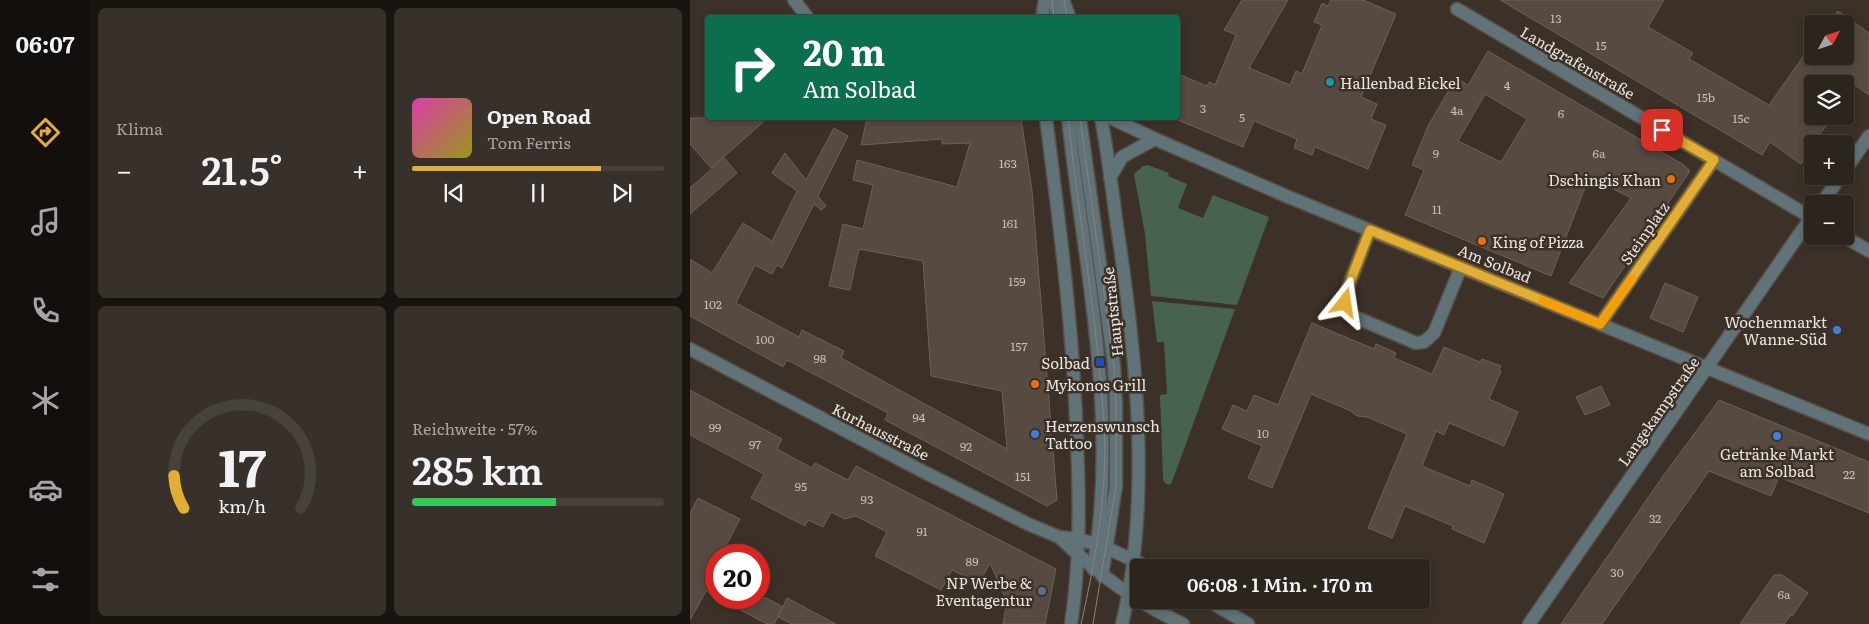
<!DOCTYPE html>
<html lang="de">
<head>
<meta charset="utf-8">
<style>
  :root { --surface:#2c251e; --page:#38312b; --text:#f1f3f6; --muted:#a6a5a4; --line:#48423c; --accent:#e2af34 }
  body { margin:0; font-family:Literata,serif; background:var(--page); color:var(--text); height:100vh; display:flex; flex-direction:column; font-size:19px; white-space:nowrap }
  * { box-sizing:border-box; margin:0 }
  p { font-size:16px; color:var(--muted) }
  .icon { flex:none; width:28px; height:28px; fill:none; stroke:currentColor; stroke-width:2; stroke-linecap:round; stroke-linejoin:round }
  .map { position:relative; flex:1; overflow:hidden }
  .side { display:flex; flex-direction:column; gap:8px; padding:8px; background:#181410; width:600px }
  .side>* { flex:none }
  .top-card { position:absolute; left:15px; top:15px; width:475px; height:105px; border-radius:5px; box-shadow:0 2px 8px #0003,0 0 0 1px var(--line); background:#0b6e4f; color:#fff; overflow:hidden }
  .needle { width:32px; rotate:50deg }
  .tools { position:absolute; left:1114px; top:15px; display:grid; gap:10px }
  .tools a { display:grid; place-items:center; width:50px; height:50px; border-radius:5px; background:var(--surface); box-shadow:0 2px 8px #0003,0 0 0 1px var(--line); font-size:25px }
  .speed { position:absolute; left:15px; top:544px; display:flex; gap:10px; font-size:25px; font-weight:700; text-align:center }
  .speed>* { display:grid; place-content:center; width:65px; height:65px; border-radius:50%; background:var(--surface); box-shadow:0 2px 8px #0003,0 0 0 1px var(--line); line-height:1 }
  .speed .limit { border:8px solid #d22; background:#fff; color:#111 }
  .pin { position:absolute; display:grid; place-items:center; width:42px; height:42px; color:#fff; margin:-21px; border-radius:10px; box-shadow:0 2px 8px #0006 }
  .me { position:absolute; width:55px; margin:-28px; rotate:15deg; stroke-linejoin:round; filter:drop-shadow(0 0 4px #0008) }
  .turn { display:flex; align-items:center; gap:18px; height:105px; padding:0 15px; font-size:22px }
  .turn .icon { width:65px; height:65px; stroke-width:2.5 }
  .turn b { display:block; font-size:35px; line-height:42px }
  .big { font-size:38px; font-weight:600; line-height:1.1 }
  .side .tile { flex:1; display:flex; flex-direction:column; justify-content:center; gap:8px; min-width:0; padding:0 18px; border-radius:8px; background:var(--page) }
  .side .dial { align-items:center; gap:0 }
  .dial svg { height:130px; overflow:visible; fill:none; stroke:var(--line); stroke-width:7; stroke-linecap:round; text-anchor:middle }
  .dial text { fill:var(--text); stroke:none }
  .song { display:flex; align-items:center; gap:15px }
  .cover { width:60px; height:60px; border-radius:8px; background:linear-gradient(135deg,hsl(320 70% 55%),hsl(60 70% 35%)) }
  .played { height:5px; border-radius:2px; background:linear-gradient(90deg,var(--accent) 75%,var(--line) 75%) }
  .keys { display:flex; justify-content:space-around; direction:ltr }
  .heat { display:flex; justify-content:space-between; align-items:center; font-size:28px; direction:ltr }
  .charge { height:8px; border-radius:4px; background:linear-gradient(90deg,#34c759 57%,var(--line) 0) }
  .side .tiles { flex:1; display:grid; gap:8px; grid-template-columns:repeat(2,1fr) }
  .trip { position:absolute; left:440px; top:559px; width:300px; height:50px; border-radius:5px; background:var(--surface); box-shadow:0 2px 8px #0003,0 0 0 1px var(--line); font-weight:600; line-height:50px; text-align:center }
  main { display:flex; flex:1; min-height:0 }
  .tabs { display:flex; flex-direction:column; width:90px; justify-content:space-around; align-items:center; background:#120f0c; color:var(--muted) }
  .tabs .icon { width:35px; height:35px }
  .tabs .on { color:var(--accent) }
  .tabs b { font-size:22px; color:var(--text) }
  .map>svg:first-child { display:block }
</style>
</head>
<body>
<main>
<nav class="tabs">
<b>06:07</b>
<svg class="icon on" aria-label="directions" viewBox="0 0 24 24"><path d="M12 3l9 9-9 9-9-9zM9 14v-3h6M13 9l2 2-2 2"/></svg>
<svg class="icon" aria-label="music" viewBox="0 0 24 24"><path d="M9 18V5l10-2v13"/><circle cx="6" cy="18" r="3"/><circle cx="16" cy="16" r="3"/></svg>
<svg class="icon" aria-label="phone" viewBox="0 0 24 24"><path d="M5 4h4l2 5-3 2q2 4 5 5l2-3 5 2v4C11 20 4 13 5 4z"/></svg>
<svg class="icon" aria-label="climate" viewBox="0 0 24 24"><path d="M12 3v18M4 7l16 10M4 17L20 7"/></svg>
<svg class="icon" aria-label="car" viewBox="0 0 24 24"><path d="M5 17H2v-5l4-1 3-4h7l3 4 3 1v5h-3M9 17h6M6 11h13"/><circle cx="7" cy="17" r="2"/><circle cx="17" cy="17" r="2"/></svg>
<svg class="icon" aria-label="filters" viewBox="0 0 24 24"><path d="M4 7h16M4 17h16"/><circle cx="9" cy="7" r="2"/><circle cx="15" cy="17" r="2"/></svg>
</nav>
<section class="side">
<div class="tiles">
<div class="tile"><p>Klima</p>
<div class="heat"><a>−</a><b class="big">21.5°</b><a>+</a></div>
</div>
<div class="tile">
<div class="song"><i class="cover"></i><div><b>Open Road</b><p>Tom Ferris</p></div></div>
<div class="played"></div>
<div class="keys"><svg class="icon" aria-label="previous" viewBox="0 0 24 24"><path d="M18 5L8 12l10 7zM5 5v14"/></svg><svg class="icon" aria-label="pause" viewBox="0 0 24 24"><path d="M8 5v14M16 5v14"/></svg><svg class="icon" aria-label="next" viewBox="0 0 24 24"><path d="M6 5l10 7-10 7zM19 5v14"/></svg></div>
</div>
<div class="tile dial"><svg viewBox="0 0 100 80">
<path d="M14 69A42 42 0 1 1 86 69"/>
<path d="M14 69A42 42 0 0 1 8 49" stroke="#e2af34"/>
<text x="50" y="56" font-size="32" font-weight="700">17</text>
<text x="50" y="72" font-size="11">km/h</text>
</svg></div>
<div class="tile"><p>Reichweite · 57%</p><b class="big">285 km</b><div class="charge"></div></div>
</div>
</section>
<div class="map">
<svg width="1179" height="624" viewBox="0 0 1179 624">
  <rect width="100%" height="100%" fill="#3b3128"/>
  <path fill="#476350" d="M458 165 479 173 478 176 497 184 488 208 513 218 523 195 579 217 547 305 461 296 455 234 444 174 453 166Z
    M462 301 545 309 482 482 479 485 475 483 473 479 470 395 477 394 474 342H467Z"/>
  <path fill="#564a41" stroke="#6d6157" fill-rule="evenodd" d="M552 0H598L559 68 600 85 606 71 612 74 632 25 624 22 632 3 638 6 641 0H673L706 14 671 97 687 104 681 119 696 125 678 169 625 147 622 155 604 148 607 139 564 121 553 147 488 120V74L517 86 519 82 525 85 546 35 534 30Z
    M810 0H974L958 27 1003 53 999 59 1079 105 1122 44V56H1155V24H1138L1148 11 1179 33V95L1165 85 1155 100V84H1122V116H1144L1122 144 1111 164 1080 142 1072 155Z
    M798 51 994 165 1000 171 913 298 879 283 941 198 914 184 896 185 861 276 715 215 734 170 722 165 738 126 766 78 778 85ZM795 94 837 119 811 162 768 141Z
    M0 118H78L21 168 0 144Z
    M177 118H331L342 191 367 500 357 506 195 420 198 413 97 360 93 367 0 316V259L22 273 53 223 82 241 107 191 82 173 95 153 116 180 144 128 158 136 128 196 136 206 131 210 124 204 92 268 87 265 82 274 65 265 46 303 109 337 112 330 154 351 151 358 317 449 312 391 241 376 233 261 169 249 160 290 139 286 153 224 173 229 183 185 163 180 167 160 267 187 280 143 252 144V139L171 145Z
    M34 158 47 173 0 214V188Z
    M975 283 1008 297 993 332 960 318Z
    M622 323 684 349 686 344 706 353 704 358 742 374 754 347 790 362 792 359 811 366 809 370 811 371 799 399 828 412 814 446 759 423 754 435 746 431 732 466 780 486 782 480 814 494 794 543 762 529 763 526 715 506 702 538 678 528 717 434 677 417 667 416 661 411 621 394 582 488 558 478 572 446 532 429 543 405 557 411 564 395 588 405Z
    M911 386 920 405 895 415 886 397Z
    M0 390 92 439 87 449 122 468 125 463 158 480 166 466 366 569 355 624H313L317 602 300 563 289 583 262 570 251 590 185 556 197 532 166 516 155 519 141 512 133 527 118 520 115 526 61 498 74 474 0 435Z
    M1029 400 1179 462V513L1089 477 1081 496 1019 471 912 624H871L971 479Z
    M8 498 50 519 31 555H26V597L16 591 0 620V513Z
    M1084 575H1092L1118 593 1102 616 1101 615 1094 624H1050Z
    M28 598H76L93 607 84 624H77Z
    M97 598 146 624H102L88 617Z"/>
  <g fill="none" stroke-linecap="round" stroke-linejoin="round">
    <defs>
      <path id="minor" d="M104 0 118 18
        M365 0 367 18
        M373 0 380 18
        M767 9 1122 218
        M352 18 355 0
        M356 118C370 227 384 336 387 446 390 506 390 565 381 624
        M378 118C394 268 430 418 403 569
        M390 118 424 365 426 402V486L412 576
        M411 118C418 153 422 190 427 226 446 352 462 499 432 624
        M421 118 465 139 596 196 1179 434
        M1155 170 1179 136
        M420 178 432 157 465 139
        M1131 204 1151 176
        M680 230 655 295C655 306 658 310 665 317L726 343 734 342 744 333 771 267
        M1153 236 1179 251
        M910 324 1024 160
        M0 349 232 471 338 524 369 537 389 539 417 548 460 568
        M369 537C408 574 444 601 493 624
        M517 600 558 624
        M839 624 1122 216"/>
    </defs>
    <use href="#minor" stroke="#574e45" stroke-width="15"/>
    <use href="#minor" stroke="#607378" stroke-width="12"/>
    <path stroke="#8b827b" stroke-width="1" d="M362 0 364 18
      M374 0 377 18
      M378 118C389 219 407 320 414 422 418 490 406 558 391 624
      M390 118 424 365 426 402V486L403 624"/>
  </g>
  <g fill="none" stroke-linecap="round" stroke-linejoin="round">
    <defs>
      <path id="route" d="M655 303V295L680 230 910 324 1024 160 972 130"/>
    </defs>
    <use href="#route" stroke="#937222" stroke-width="12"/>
    <use href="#route" stroke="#e2af34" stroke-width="9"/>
    <path stroke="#f59e0b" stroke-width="9" d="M853 301 910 324 942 279"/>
  </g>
  <circle fill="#0f9aa8" stroke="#3b3128" stroke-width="2" cx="640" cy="82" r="5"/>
  <g fill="#e8710a" stroke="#3b3128" stroke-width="2">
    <circle cx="981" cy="179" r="5"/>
    <circle cx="792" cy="241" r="5"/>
    <circle cx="345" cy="384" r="5"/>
  </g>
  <g fill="#3f7fe0" stroke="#3b3128" stroke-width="2">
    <circle cx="1147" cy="330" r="5"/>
    <circle cx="345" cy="434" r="5"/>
    <circle cx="1087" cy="436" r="5"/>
  </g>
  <rect fill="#1a4fb4" stroke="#3b3128" stroke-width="2" x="405" y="357" width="10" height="10" rx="2.5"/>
  <circle fill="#5c6f8a" stroke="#3b3128" stroke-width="2" cx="352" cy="591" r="5"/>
  <g text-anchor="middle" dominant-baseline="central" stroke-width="5" stroke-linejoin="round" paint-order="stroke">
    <g font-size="12" fill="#c6beb8">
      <text x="866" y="18">13</text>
      <text x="911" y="45">15</text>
      <text x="817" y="85">4</text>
      <text x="1016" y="97">15b</text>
      <text x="513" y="108">3</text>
      <text x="767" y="110">4a</text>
      <text x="871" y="113">6</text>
      <text x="552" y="117">5</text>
      <text x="1051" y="118">15c</text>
      <text x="746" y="153">9</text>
      <text x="909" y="153">6a</text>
      <text x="318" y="163">163</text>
      <text x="747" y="209">11</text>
      <text x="320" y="223">161</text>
      <text x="327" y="281">159</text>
      <text x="23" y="304">102</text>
      <text x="75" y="339">100</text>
      <text x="329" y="346">157</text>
      <text x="130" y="358">98</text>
      <text x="229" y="417">94</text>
      <text x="25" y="427">99</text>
      <text x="573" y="433">10</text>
      <text x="65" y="444">97</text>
      <text x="276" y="446">92</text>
      <text x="1159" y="474">22</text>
      <text x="333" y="476">151</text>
      <text x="111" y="486">95</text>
      <text x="177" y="499">93</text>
      <text x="965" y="518">32</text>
      <text x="232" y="531">91</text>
      <text x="282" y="561">89</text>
      <text x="927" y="572">30</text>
      <text x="1094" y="594">6a</text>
    </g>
    <g font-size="15" fill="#ebe4df" stroke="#3b3128">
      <text transform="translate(888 62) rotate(30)">Landgrafenstraße</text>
      <text transform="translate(954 233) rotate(-55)">Steinplatz</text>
      <text transform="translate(805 263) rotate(22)">Am Solbad</text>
      <text transform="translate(422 312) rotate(-96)">Hauptstraße</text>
      <text transform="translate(968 411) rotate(-55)">Langekampstraße</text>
      <text transform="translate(191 431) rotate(27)">Kurhausstraße</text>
    </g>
    <g font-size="15" fill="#ebe4df" stroke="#3b3128" text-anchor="start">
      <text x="650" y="82">Hallenbad Eickel</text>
      <text x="971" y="179" text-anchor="end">Dschingis Khan</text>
      <text x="802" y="241">King of Pizza</text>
      <text x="1137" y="321" text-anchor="end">Wochenmarkt<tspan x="1137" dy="17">Wanne-Süd</tspan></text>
      <text x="400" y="362" text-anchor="end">Solbad</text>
      <text x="355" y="384">Mykonos Grill</text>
      <text x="355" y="425">Herzenswunsch<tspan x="355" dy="17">Tattoo</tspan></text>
      <text x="1087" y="453" text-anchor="middle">Getränke Markt<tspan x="1087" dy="17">am Solbad</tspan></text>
      <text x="342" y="582" text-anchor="end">NP Werbe &amp;<tspan x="342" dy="17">Eventagentur</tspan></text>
    </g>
  </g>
</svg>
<div class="tools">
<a><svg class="needle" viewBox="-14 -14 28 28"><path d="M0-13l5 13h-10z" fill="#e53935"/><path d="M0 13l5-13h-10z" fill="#a6a5a4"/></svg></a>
<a><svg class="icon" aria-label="layers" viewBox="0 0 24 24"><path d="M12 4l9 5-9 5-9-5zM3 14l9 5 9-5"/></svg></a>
<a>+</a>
<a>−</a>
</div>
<div class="speed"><div class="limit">20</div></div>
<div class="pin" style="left:972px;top:130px;background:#d93025"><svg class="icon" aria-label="arrive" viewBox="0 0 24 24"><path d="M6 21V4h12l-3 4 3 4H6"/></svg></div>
<svg class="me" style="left:655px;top:303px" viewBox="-20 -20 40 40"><path d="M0-17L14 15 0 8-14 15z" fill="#e2af34" stroke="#fff" stroke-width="4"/></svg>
<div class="trip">06:08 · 1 Min. · 170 m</div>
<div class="top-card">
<div class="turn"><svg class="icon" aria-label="right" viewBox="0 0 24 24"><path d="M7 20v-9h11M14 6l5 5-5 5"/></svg><div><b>20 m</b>Am Solbad</div></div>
</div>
</div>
</main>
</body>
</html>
